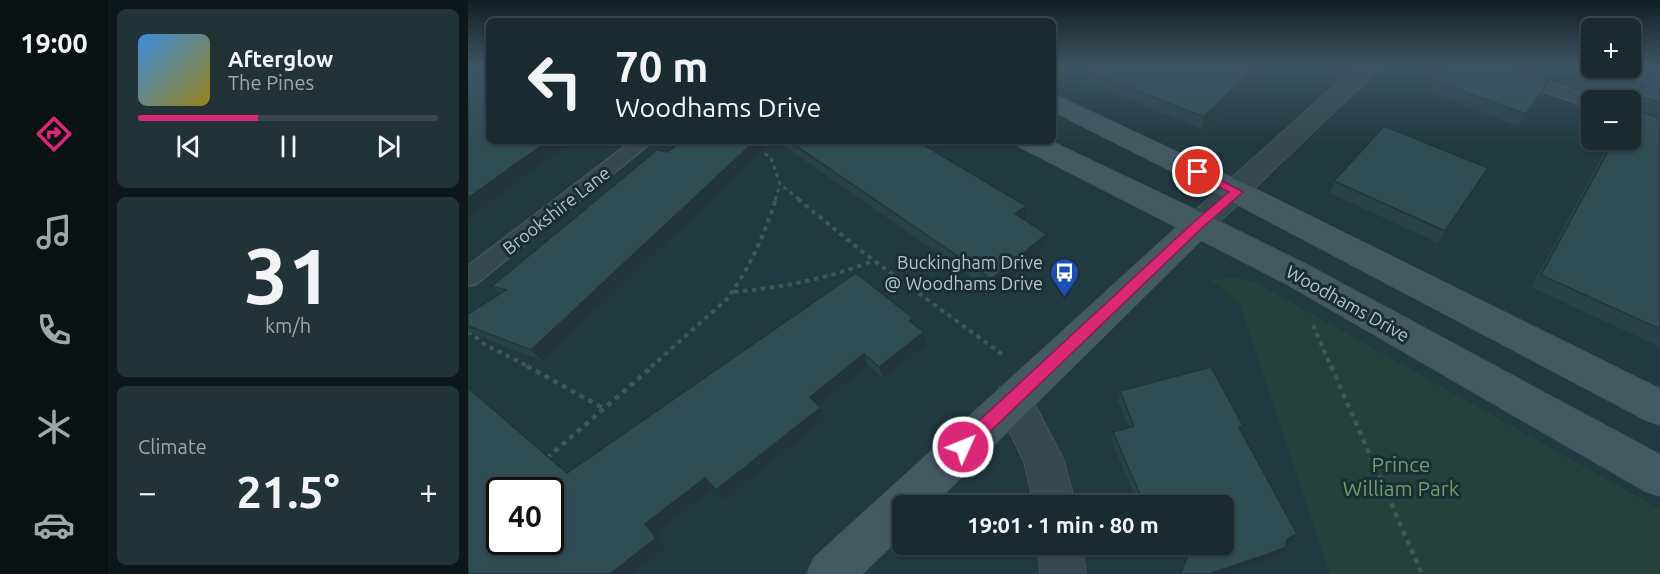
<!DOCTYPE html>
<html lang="en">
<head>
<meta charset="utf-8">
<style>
  :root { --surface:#192b30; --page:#223338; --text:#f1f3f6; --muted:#9fa7ab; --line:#37474c; --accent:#db2777 }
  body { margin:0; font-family:Ubuntu,sans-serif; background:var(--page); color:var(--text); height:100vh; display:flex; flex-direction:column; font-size:22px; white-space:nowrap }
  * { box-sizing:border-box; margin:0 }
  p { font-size:20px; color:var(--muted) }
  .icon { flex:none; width:33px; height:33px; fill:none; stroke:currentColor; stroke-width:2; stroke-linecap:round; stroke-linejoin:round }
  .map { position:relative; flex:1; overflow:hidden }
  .panel { display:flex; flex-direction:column; gap:9px; padding:9px; background:#0e181a; width:360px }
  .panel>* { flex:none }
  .banner { position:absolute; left:18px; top:18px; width:570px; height:126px; border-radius:9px; box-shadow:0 2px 4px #0004,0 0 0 2px var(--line); background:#192b30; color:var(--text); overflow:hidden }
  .buttons { position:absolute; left:1113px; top:18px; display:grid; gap:12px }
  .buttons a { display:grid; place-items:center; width:60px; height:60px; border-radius:9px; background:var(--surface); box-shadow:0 2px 4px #0004,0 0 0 2px var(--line); font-size:30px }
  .speed { position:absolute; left:18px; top:477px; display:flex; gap:12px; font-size:30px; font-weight:700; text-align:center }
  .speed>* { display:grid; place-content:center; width:78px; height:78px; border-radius:50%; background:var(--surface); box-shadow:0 2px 4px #0004,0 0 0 2px var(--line); line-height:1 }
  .speed .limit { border:3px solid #111; border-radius:9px; background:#fff; color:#111 }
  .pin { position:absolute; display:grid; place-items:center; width:51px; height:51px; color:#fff; margin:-26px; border:3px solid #fff; border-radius:50%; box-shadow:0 2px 6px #0007 }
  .me { position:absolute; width:66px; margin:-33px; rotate:46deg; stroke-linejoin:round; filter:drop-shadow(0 0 4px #0008) }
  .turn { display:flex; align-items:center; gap:21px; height:126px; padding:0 30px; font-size:27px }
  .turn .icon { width:78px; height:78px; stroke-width:2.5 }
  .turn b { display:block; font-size:42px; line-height:51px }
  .big { font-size:45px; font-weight:700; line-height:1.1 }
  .panel .card { flex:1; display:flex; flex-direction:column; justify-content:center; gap:9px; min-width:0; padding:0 21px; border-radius:9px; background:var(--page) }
  .panel .dial { align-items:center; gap:0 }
  .dial b { font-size:78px; line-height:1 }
  .song { display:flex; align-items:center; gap:18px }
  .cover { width:72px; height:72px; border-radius:9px; background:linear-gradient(135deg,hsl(210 70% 55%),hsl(50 70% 35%)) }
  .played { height:6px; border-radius:3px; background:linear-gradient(90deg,var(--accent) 40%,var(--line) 40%) }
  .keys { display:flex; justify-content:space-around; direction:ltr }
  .heat { display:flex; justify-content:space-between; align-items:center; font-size:33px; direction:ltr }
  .trip { position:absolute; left:424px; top:495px; width:342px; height:60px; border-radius:9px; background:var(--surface); box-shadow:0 2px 4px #0004,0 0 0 2px var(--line); font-weight:700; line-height:60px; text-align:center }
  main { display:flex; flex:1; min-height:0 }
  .tabs { display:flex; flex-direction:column; width:108px; justify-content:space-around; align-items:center; background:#0a1113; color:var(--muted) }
  .tabs .icon { width:42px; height:42px }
  .tabs .current { color:var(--accent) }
  .tabs b { font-size:27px; color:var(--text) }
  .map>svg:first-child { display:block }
</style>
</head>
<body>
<main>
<nav class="tabs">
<b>19:00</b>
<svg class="icon current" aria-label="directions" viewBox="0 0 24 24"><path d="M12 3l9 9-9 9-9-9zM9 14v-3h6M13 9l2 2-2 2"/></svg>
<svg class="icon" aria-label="music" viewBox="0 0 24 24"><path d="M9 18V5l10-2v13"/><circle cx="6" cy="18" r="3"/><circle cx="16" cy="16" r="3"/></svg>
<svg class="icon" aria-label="phone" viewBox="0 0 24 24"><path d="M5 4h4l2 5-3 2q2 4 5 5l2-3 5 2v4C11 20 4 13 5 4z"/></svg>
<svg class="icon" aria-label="climate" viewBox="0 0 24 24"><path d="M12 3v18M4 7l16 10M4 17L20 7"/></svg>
<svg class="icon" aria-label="car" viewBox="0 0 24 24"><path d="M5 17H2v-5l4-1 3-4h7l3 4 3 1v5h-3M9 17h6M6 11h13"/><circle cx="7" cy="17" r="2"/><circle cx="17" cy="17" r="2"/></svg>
</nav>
<section class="panel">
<div class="card">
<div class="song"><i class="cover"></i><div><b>Afterglow</b><p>The Pines</p></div></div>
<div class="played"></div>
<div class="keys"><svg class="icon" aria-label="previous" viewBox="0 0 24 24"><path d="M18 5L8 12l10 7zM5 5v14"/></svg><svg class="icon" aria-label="pause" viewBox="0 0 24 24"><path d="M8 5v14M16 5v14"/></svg><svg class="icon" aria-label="next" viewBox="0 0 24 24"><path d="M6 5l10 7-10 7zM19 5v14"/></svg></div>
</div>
<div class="card dial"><b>31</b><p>km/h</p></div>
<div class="card"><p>Climate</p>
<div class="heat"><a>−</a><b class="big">21.5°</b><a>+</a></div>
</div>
</section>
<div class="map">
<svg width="1192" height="574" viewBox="0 0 1192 574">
  <rect width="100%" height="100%" fill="#213940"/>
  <path fill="#24413b" d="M1082 66 1140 68 1123 96 1073 80Z
    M769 278 789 283 1192 509V574H862L771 302 742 280Z"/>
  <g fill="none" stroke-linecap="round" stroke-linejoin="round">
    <defs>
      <path id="lane" d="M1011 66H1035L1131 100H1124V107L1118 106 1013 69Z
        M164 141H185L8 284 0 286V266Z"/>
      <path id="street" d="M888 66H914L742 231 731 234 720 231 716 224 720 217Z
        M545 383 558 387 596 461 608 506H566L556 462 526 399 532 387Z
        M570 544H614L618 574H572Z"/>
      <path id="secondary" d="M585 94 779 185 1192 389V425L1178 420 759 199 585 111Z
        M548 141H582L742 217 839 265 1192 455V496L1177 491 817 283 733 240 464 506H435V534L394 574H339L346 558 709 227 552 147Z"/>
    </defs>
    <use href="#lane" stroke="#42555c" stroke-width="3"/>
    <use href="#street" stroke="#42555c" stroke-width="2"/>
    <use href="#secondary" stroke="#42555c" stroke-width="2"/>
    <path stroke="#3d5952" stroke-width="3" stroke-dasharray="4 4" stroke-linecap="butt" d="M290 149 303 158 312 184 332 200
      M307 200 312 184"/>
    <path stroke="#3d5952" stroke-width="4" stroke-dasharray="4.5 4.5" stroke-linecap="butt" d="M330 199 397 254 535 355
      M266 292C314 287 361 279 406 260
      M845 325 863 367
      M0 331 16 344 61 367
      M183 367 259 299C282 268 296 235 308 199"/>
    <path stroke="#3d5952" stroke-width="4.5" stroke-dasharray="5 5" stroke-linecap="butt" d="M59 366 135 408
      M863 366 954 574
      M79 458 185 366"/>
    <use href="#lane" fill="#364950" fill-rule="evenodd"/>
    <use href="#street" fill="#364950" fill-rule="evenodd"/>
    <use href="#secondary" fill="#435a63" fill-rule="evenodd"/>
  </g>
  <path fill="#294149" d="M605 66H791L787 76 734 129 619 83Z
    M1042 66H1092L1082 80Z
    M1192 66V118L1170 111 1192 118V347L1063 287 1143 140H1162V103L1166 96 1132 85 1142 68Z
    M966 81 1073 93 1050 126 960 92Z
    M309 141H449L558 206 559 218 556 220 579 246 524 291Z
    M189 150 75 361 0 332V314L32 294 24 286Z
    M1013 180 970 243 862 193 866 181Z
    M447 325 456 332 459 344 415 379 400 365 350 405 358 418 257 500 246 488 189 533 199 547 164 574H0V387L100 473Z
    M652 391 773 431 829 534 823 543 818 546 817 548 811 557 761 574H713L756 506H671L644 442 645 432 661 427 650 402Z"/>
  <path fill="#22353c" d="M788 66H791L787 76 734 129 736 117Z
    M80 141H105L0 218V198Z
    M287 141H304L75 361 63 350Z
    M1020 168 1013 180 970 243 977 231Z
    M558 206 559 218 548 227 547 214Z
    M579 234V246L524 291 523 279Z
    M445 318 448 330 441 321Z
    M456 332 459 344 415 379 411 367Z
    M396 354 400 365 347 408 342 397Z
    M0 387 112 483 99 473Z
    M352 408 358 418 257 500 248 490Z
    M237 478 246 488 189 533 199 547 164 574H142L177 524Z
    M829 534 823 543 813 548 819 539Z
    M817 548 811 557 761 574H741Z"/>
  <path fill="#304c55" stroke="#22353c" stroke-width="1.5" fill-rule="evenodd" d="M0 66H21V141H80L0 198Z
    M615 66H788L736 117 619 71Z
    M979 66H1038L1081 81 1058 114 966 81Z
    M1082 66H1091L1089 69Z
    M1162 66H1192V103L1172 96 1169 98 1170 111 1192 118V329L1073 275 1146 140H1162V108L1175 84 1140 73 1143 68H1162Z
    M916 126 1020 168 977 231 866 181Z
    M214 141H287L63 350 0 326V314L38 290 24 286 189 150 200 152Z
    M321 141H449L558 206 547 214 579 234 523 279Z
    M388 273 445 318 441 321 456 332 411 367 396 354 342 397 352 408 248 490 237 478 177 524 188 538 142 574H0V388L99 473ZM32 490H82V542H32Z
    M743 367 775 426 771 427 829 534 819 539 817 548 741 574H713L724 544H756V506H677L645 432 666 426 652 391Z"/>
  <linearGradient id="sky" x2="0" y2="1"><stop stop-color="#121f23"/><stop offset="0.45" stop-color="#3d5464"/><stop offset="1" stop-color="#3d5464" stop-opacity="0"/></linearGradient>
  <rect width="1192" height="146" fill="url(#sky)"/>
  <path fill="#db2777" stroke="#8e194d" stroke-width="1.5" d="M730 168 775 192 735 227 501 452 495 454 489 452 487 447 489 441 727 221 761 192 726 175V170Z"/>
  <defs>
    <symbol id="bus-pin" viewBox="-11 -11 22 30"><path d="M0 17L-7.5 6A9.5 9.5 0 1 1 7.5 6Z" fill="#1a4fb4" stroke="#1b2e35"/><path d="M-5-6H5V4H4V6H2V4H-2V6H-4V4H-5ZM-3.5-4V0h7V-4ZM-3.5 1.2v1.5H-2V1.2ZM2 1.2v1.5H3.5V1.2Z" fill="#fff"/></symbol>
  </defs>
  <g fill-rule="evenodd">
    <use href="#bus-pin" x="580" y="256" width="33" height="45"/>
  </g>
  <g text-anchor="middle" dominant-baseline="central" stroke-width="6" stroke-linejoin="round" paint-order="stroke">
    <g font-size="18" fill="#b2c4cb" stroke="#1b2e35">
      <text transform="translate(88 210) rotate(-38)">Brookshire Lane</text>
      <text transform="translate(880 303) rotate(29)">Woodhams Drive</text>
    </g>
    <g font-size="18" fill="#b2c4cb" stroke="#1b2e35" text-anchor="end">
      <text x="575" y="262">Buckingham Drive<tspan x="575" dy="21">@ Woodhams Drive</tspan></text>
    </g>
    <g font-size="21" fill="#6c9e66" stroke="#1b2e35">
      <text x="933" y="464">Prince<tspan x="933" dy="24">William Park</tspan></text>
    </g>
  </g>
</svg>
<div class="buttons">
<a>+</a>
<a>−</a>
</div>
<div class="speed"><div class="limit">40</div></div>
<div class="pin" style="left:730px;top:172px;background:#d93025"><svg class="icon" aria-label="arrive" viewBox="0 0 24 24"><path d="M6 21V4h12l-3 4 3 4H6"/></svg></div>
<svg class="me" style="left:495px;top:447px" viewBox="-20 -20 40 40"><circle r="17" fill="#db2777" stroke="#fff" stroke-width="3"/><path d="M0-11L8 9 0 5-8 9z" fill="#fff"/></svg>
<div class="trip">19:01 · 1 min · 80 m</div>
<div class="banner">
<div class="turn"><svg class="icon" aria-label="left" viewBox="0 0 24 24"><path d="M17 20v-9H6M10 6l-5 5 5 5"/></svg><div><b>70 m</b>Woodhams Drive</div></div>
</div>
</div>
</main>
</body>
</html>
